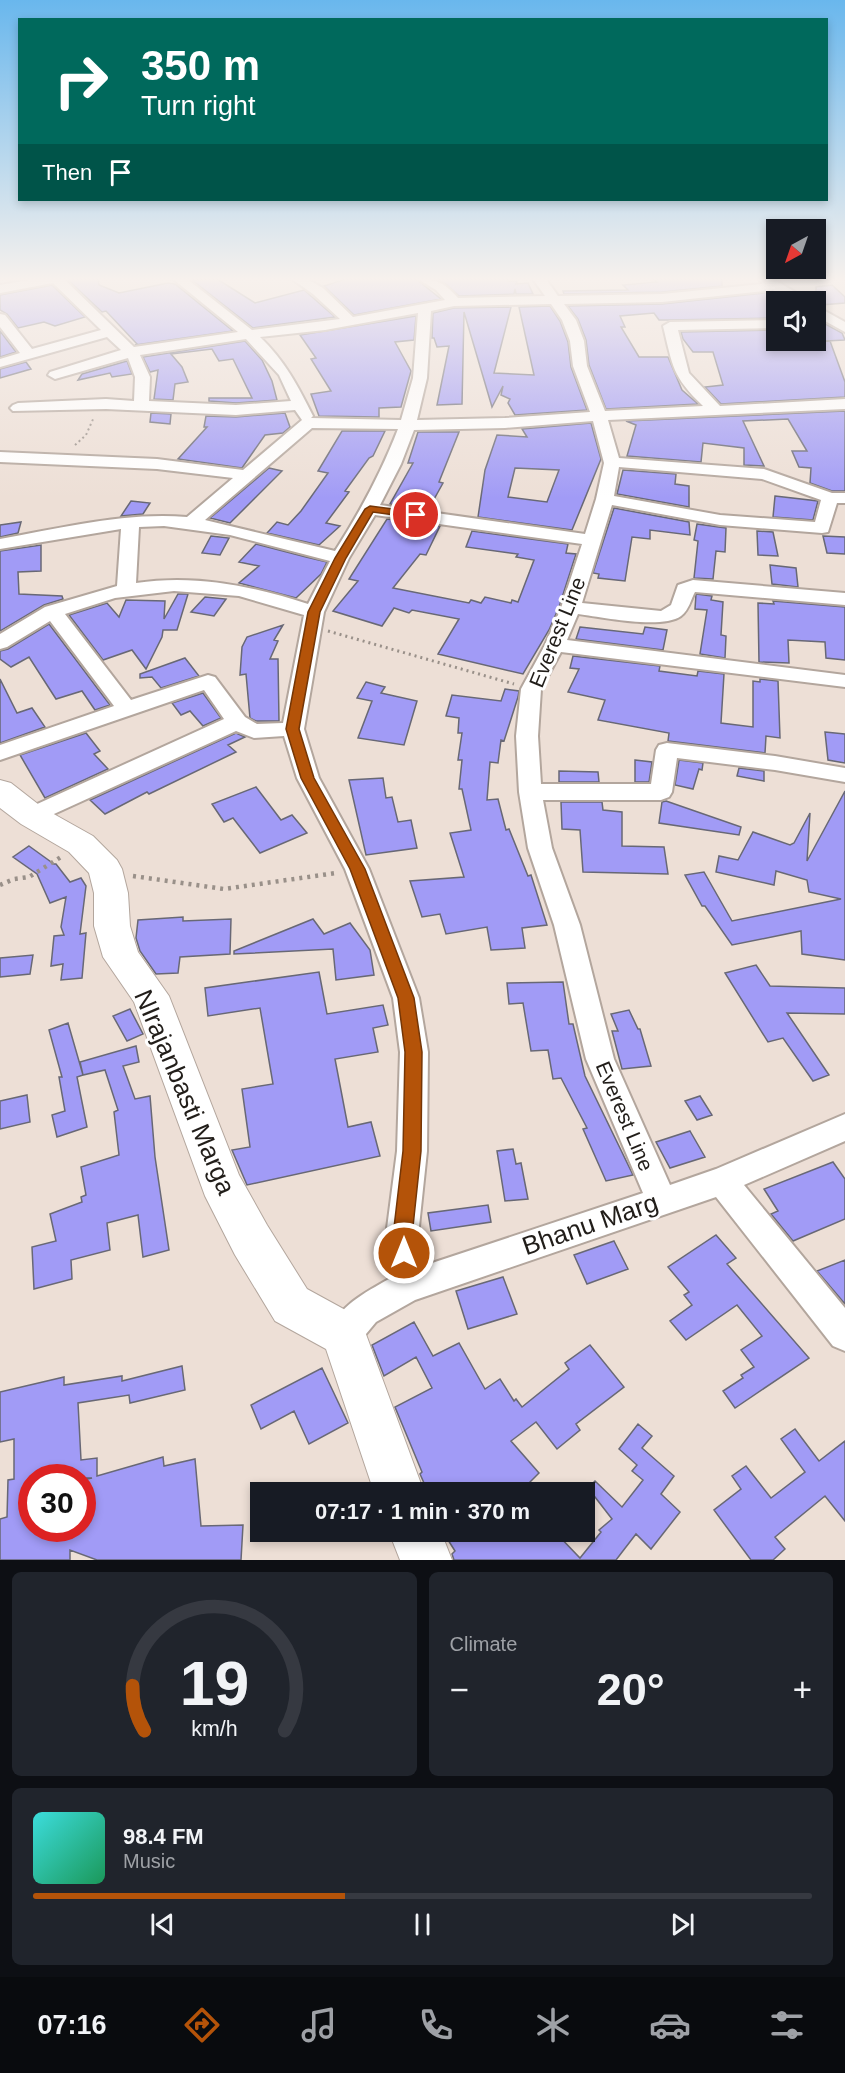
<!DOCTYPE html>
<html lang="en">
<head>
<meta charset="utf-8">
<style>
  :root { --surface:#171b24; --page:#20242c; --text:#f1f3f6; --muted:#9ea1a6; --line:#363941; --accent:#b45309 }
  body { margin:0; font-family:Arial,sans-serif; background:var(--page); color:var(--text); height:100vh; display:flex; flex-direction:column; font-size:22px; white-space:nowrap }
  * { box-sizing:border-box; margin:0 }
  p { font-size:20px; color:var(--muted) }
  .icon { flex:none; width:33px; height:33px; fill:none; stroke:currentColor; stroke-width:2; stroke-linecap:round; stroke-linejoin:round }
  .map { position:relative; height:1560px; overflow:hidden }
  .side { display:flex; flex-direction:column; gap:12px; padding:12px; background:#0d0f14; flex:1 }
  .side>* { flex:none }
  .hud { position:absolute; left:18px; top:18px; width:810px; height:183px; border-radius:0px; box-shadow:0 3px 9px #0003; background:#00695c; color:#fff; overflow:hidden }
  .needle { width:39px; rotate:220deg }
  .controls { position:absolute; left:766px; top:219px; display:grid; gap:12px }
  .controls a { display:grid; place-items:center; width:60px; height:60px; border-radius:0px; background:var(--surface); box-shadow:0 3px 9px #0003; font-size:30px }
  .speed { position:absolute; left:18px; top:1464px; display:flex; gap:12px; font-size:30px; font-weight:700; text-align:center }
  .speed>* { display:grid; place-content:center; width:78px; height:78px; border-radius:50%; background:var(--surface); box-shadow:0 3px 9px #0003; line-height:1 }
  .speed .limit { border:9px solid #d22; background:#fff; color:#111 }
  .pin { position:absolute; display:grid; place-items:center; width:51px; height:51px; color:#fff; margin:-26px; border:3px solid #fff; border-radius:50%; box-shadow:0 2px 6px #0007 }
  .me { position:absolute; width:66px; margin:-33px; rotate:0deg; stroke-linejoin:round; filter:drop-shadow(0 0 4px #0008) }
  .turn { display:flex; align-items:center; gap:21px; height:126px; padding:0 24px; font-size:27px }
  .turn .icon { width:78px; height:78px; stroke-width:2.5 }
  .turn b { display:block; font-size:42px; line-height:51px }
  .then { display:flex; align-items:center; height:57px; padding:0 24px; background:#0003; gap:12px; font-size:22px }
  .big { font-size:45px; font-weight:600; line-height:1.1 }
  .side .card { flex:1; display:flex; flex-direction:column; justify-content:center; gap:9px; min-width:0; padding:0 21px; border-radius:9px; background:var(--page) }
  .side .dial { align-items:center; gap:0 }
  .dial svg { height:156px; overflow:visible; fill:none; stroke:var(--line); stroke-width:7; stroke-linecap:round; text-anchor:middle }
  .dial text { fill:var(--text); stroke:none }
  .song { display:flex; align-items:center; gap:18px }
  .cover { width:72px; height:72px; border-radius:9px; background:linear-gradient(135deg,hsl(180 70% 55%),hsl(150 70% 35%)) }
  .played { height:6px; border-radius:3px; background:linear-gradient(90deg,var(--accent) 40%,var(--line) 40%) }
  .keys { display:flex; justify-content:space-around; direction:ltr }
  .heat { display:flex; justify-content:space-between; align-items:center; font-size:33px; direction:ltr }
  .side .tiles { flex:1; display:grid; gap:12px; grid-template-columns:1fr 1fr }
  .card:last-child { grid-column:span 2 }
  .trip { position:absolute; left:250px; top:1482px; width:345px; height:60px; border-radius:0px; background:var(--surface); box-shadow:0 3px 9px #0003; font-weight:600; line-height:60px; text-align:center }
  .tab-bar { display:flex; height:96px; justify-content:space-around; align-items:center; background:#090b0e; color:var(--muted) }
  .tab-bar .icon { width:42px; height:42px }
  .tab-bar .current { color:var(--accent) }
  .tab-bar b { font-size:27px; color:var(--text) }
  .map>svg:first-child { display:block }
</style>
</head>
<body>
<div class="map">
<svg width="845" height="1560" viewBox="0 0 845 1560">
  <rect width="100%" height="100%" fill="#eddfd6"/>
  <path fill="#a19bf6" stroke="#686875" stroke-width="1.5" fill-rule="evenodd" d="M67 279H98L99 285 119 293 168 283 175 284 233 331 135 345 137 344 106 311 102 312Z
    M217 279 255 303 304 290 335 317 253 328 192 280Z
    M346 279H416L441 299 354 315 324 286Z
    M437 279H508V281H517L516 284 528 283 533 294H516L515 289 514 294 459 296 446 284Z
    M653 279H722V286L662 292 564 294 563 291 628 290 623 285 657 282Z
    M52 285 85 317 55 326 44 322 18 328 7 314 0 310V295Z
    M832 285 845 297V303L821 305 822 307 816 304V287Z
    M772 292 777 295V318L669 320H659L654 313 620 316 625 327H621L639 357H668L682 390 698 404 606 409 589 365 586 340 578 319 568 306 662 304Z
    M550 306 560 321 568 342 571 367 587 410 515 415 508 403 510 399 501 395 503 386 492 407 464 312 462 404 437 405 449 346 437 347 434 338H432L433 313 454 308 511 307 494 373 534 375 519 307Z
    M416 316 414 340 395 342 411 371 401 407 379 408V417L319 416 311 394 331 391 311 359 316 358 300 335Z
    M816 319 842 333 845 340 826 341 816 328Z
    M777 330V343L830 341 845 382V397L721 404 705 387 723 385 713 352H693L683 339 681 332Z
    M0 331 16 352 0 357Z
    M245 341 262 360 272 381 277 400 236 403 209 401V398H252L233 359 219 361 212 349 171 354 182 367 188 382 175 384 173 400 154 399 158 370 150 372 143 357Z
    M127 361 132 374 112 377 110 373 78 380 82 374Z
    M26 362 31 369 0 378V369Z
    M845 411V491H832L810 483 811 468 799 467 792 451H807L788 419 743 421 764 466 744 465V448L703 443 701 462 627 456 636 425 626 421Z
    M151 413 171 414 170 424 150 422Z
    M285 413 290 427 283 433 265 435 242 468 178 459 207 427H204L206 416 236 417Z
    M591 423 601 459 572 530 478 517 485 470 497 435 527 437 522 429ZM515 468 559 470 547 502 508 497Z
    M342 431H385L373 456 369 458 345 491 349 492 326 523 340 526 319 545 267 533 277 522 288 525 301 511 328 473 318 471Z
    M418 432H459L439 482 443 483 428 510 390 504 413 463H408Z
    M269 468 282 471 230 523 210 518Z
    M623 470 676 474 675 484 689 486V507L617 494Z
    M775 496 818 501 813 520 773 517Z
    M131 501 150 503 143 514 121 516Z
    M614 508 689 522 690 535 650 530V539L632 537 625 581 598 578 599 574 593 573Z
    M387 519 440 526 426 555 420 554 393 588 469 603 471 600 481 603 485 597 511 603 512 600 518 602 534 560 516 557 518 554 466 547 472 531 568 544 566 553 576 554 559 607 549 630 523 674 438 654 459 619 412 610 409 613 394 608 382 626 333 611 358 581 349 579Z
    M21 522 18 533 0 537V525Z
    M697 524 726 528 725 552 716 551 713 579 694 578 698 541 694 540Z
    M757 531 773 532 778 556 758 555Z
    M211 536 229 538 220 555 202 553Z
    M823 536 845 537V554L827 553Z
    M256 544 306 557 327 562 321 574 296 598 239 583 259 566 239 562Z
    M41 545V571L18 572 19 594 62 596 63 599 44 605 0 631V551Z
    M770 565 796 568 798 587 772 584Z
    M178 594H188L177 630H163L162 637 146 669 132 650 103 660 69 615 107 603 119 617 126 600 165 601 164 619Z
    M696 594 712 596 711 600 723 602 721 635 726 636 725 658 700 654 707 610 695 609Z
    M205 597 226 599 214 616 191 612Z
    M773 601 845 607V660L826 658 825 642 788 640 789 663 759 662 758 603 774 604Z
    M49 624 110 705 95 710 82 691 56 699 29 657 11 667 0 659V651L8 649Z
    M283 625 274 640 278 641 270 659H278L279 721H256L250 718 246 674 240 675 242 647 247 637Z
    M580 627 643 634 645 627 667 630 663 650 576 639Z
    M573 656 660 666 659 671 697 676 698 671 724 674 721 723 753 727V681L760 682V679L778 681 780 738 766 736 765 753 668 741 669 733 598 720 605 700 568 692 579 669 570 668Z
    M185 658 199 676 161 688 152 677 140 678V674Z
    M0 679 17 713 32 708 45 727 0 743Z
    M366 682 385 687 381 693 417 701 404 745 358 738 372 701 357 698Z
    M505 689 519 691 518 697 504 741 501 740 498 763 490 762 487 800 498 799 506 830 509 829 528 876 531 875 547 925 522 928 525 948 491 950 487 927 446 934 440 914 422 917 410 881 464 877 450 833 471 830 462 789H459L462 760H458L462 733H458L459 718 446 716 452 695 501 701Z
    M203 693 221 718 203 726 190 711 181 715 172 703Z
    M825 732 845 734V763L828 760Z
    M86 733 100 751 94 754 108 769 45 798 20 755Z
    M236 733 245 737 228 745 236 752 149 794 147 792 105 814 90 800Z
    M635 760 652 762 649 782H635Z
    M679 760 703 763 702 770 699 769 693 789 675 785Z
    M739 768 764 771V781L737 776Z
    M559 771 598 772 599 782H559Z
    M383 778 386 798 392 797 398 822 411 820 417 848 366 855 349 780Z
    M256 787 281 820 292 815 307 833 260 853 233 818 224 822 212 804Z
    M845 791V960L802 954 801 931 732 945 705 906H702L685 875 704 872 732 921 841 899 809 892 807 880 776 871 774 885 716 872 719 856 738 860 753 832 790 845 794 843 810 813 807 861Z
    M666 801 741 827 739 835 659 823 662 802Z
    M561 802H602L603 810 622 812V846L664 847 668 874 583 872 580 830 562 829Z
    M29 846 54 864H56L70 882 81 878 86 886 80 934 86 933 82 978 61 980 63 964 51 966 54 936 64 935 61 927 66 897 50 903 37 874 13 857Z
    M183 917V921L231 919 230 954 180 957 178 973 156 974 140 951 136 938 138 920Z
    M313 919 324 934 350 923 370 950 374 975 336 980 333 949 234 954V951Z
    M33 955 30 974 0 977V958Z
    M756 965 770 986 845 988V1014L787 1013 829 1075 813 1081 783 1038 768 1042 725 973Z
    M319 972 327 1014 383 1005 388 1025 373 1028 378 1052 335 1059 348 1127 371 1122 380 1156 247 1185 232 1150 250 1147 242 1089 273 1084 260 1008 208 1016 205 988Z
    M563 982 569 1024H573L585 1076 633 1175 606 1181 583 1129 587 1128 561 1078 553 1079 548 1050 531 1051 523 1003 509 1004 507 983Z
    M130 1009 143 1034 127 1041 113 1016Z
    M629 1010 638 1029H640L651 1066 622 1069 612 1031H618L611 1014Z
    M68 1023 83 1075 77 1077 87 1127 57 1137 52 1115 65 1111 59 1077H62L49 1030Z
    M136 1046 139 1062 123 1066 135 1099 150 1096 155 1157 169 1250 143 1257 138 1215 107 1223 110 1250 71 1260 72 1279 34 1289 32 1247 56 1241 50 1214 82 1202 81 1197 86 1195 81 1167 119 1155 114 1112 118 1110 105 1070 83 1075 80 1062Z
    M27 1095 30 1122 0 1129V1101Z
    M700 1096 712 1115 697 1120 685 1101Z
    M690 1131 705 1157 670 1168 656 1142Z
    M513 1149 516 1164 521 1163 528 1199 505 1201 497 1151Z
    M833 1162 845 1179V1219L793 1241 771 1214 778 1211 764 1189Z
    M488 1205 491 1222 431 1231 428 1213Z
    M716 1235 736 1258 727 1264 809 1358 735 1408 723 1391 743 1378 741 1375 754 1367 741 1350 762 1336 737 1305 686 1340 670 1321 692 1305 684 1295 689 1292 668 1267Z
    M614 1241 628 1269 587 1284 574 1255Z
    M845 1260V1304L817 1271Z
    M503 1277 517 1314 468 1329 456 1291Z
    M414 1322 433 1356 459 1343 485 1389 500 1379 514 1401 516 1399 522 1407 569 1369 565 1363 590 1345 624 1387 576 1424 580 1430 557 1449 536 1422 511 1441 539 1473 520 1492H428L420 1474 422 1472 395 1407 432 1388 416 1357 384 1376 372 1345Z
    M182 1366 185 1390 130 1403 129 1395 78 1403 81 1460 97 1458V1476L163 1457 164 1466 195 1459 201 1526 243 1525 241 1560H97L70 1550V1560H0V1519L7 1517 8 1480 14 1479V1439L0 1442V1392L64 1377V1385L122 1376V1381ZM32 1478H92L82 1480V1528H32Z
    M322 1368 348 1423 309 1444 294 1411 261 1429 251 1405Z
    M638 1424 652 1436 642 1448 674 1476 661 1494 680 1512 651 1549 636 1534 616 1560H454L452 1554 455 1551 443 1532H555L580 1558 601 1532 599 1530 612 1519 588 1488 595 1481 622 1507 643 1480 632 1471 637 1465 619 1449Z
    M795 1429 819 1461 845 1441V1521L825 1496 775 1537 785 1549 773 1560H751L714 1510 741 1489 732 1476 746 1466 771 1498 805 1472 781 1439Z"/>
  <g fill="none" stroke-linecap="round" stroke-linejoin="round">
    <defs>
      <path id="street" d="M34 279H64L134 347 238 332 173 279H187L252 330 340 319 313 294 292 279H307L323 288 353 317 445 300 436 290 418 279C437 279 445 283 458 298L545 296 533 279H546L558 296 662 294 762 284 759 279H773L807 299 808 302H792L773 290 662 302 564 304 576 320 584 341 587 366 605 411 703 406C672 376 673 367 663 326L670 322 777 320V328L678 330 689 373 720 406 845 399V409L608 420 619 458 764 469 832 493H845V503H837L828 532 822 533 720 525 612 505 582 603 661 611 671 605 678 585 693 580 845 593V605L695 592C691 599 689 610 681 616 661 630 602 617 578 614L567 640 845 675V687L561 652 541 689 538 736 541 784H651L656 750 659 745 667 743 775 756 845 768V782L775 770 677 758 672 792 669 797 661 800H543L552 848 580 925 614 1059 670 1185 716 1169 845 1114V1141L744 1185 845 1308V1351L833 1346 716 1197 415 1300 376 1322 356 1346 344 1351 332 1346 327 1334C339 1306 364 1293 389 1279L386 1236 397 1151 400 1052 393 998 345 869 297 778 284 736 254 738 236 731 32 824 24 822 20 816 24 810 224 719 204 690 0 760V745L114 706 50 621 7 647 0 649V634L45 607 117 586 121 529 0 549V539C62 528 124 512 187 517L233 478 157 469 0 462V452L157 459 243 470 302 420 295 410 236 415 106 409 13 411 10 408 13 405 18 403 106 399 134 401 135 377 128 358 55 379 48 375 50 372 121 350 107 337 0 367V359L20 353 0 327V314L5 315 32 349 101 330 53 283 0 293V285ZM551 304 562 320 570 341 573 366 590 412 505 418 417 420 427 378 431 311 454 306ZM418 313 413 378 401 420 311 418 313 416C298 386 285 361 260 337L325 330ZM246 339 279 375 291 401 236 405 149 401 150 377 140 355ZM593 421 604 463 596 499 585 534 380 505 401 464 414 430 505 428ZM312 428 398 429C381 473 360 512 335 551L205 520ZM619 467 762 479 821 500 815 522 720 515 614 496ZM375 515 582 544 561 608 545 645 521 689 516 736 519 792 528 848 554 925 586 1059 643 1193 420 1267 418 1236 427 1151 428 1052 419 998 369 869 319 778 304 729 324 612 349 558ZM164 526 230 535 330 561 308 604C252 586 195 574 136 583L139 527ZM174 591 239 596 304 615 283 723 257 724 245 717 215 677 208 675 131 700 65 614 115 598Z
        M816 306 845 322V332L816 316Z"/>
      <path id="secondary" d="M0 780 11 783 43 808 93 836 117 860 122 869 128 893 130 926 138 952 169 996 239 1175 267 1225 307 1289 360 1318 424 1492H374L326 1349 275 1321 235 1255 205 1196 134 1002 103 957 94 926V893L89 873 69 852 21 824 0 808Z
        M389 1532H441L452 1560H400Z"/>
    </defs>
    <use href="#street" stroke="#b3a69d" stroke-width="4"/>
    <use href="#secondary" stroke="#b3a69d" stroke-width="2"/>
    <path stroke="#999089" stroke-width="2" stroke-dasharray="2 3" stroke-linecap="butt" d="M75 445 86 435 94 417"/>
    <path stroke="#999089" stroke-width="3" stroke-dasharray="2 4" stroke-linecap="butt" d="M328 631 514 684"/>
    <path stroke="#999089" stroke-width="4.5" stroke-dasharray="3 5" stroke-linecap="butt" d="M133 876 224 889 336 873
      M0 885 14 879 29 877 61 857"/>
    <use href="#street" fill="#fff" fill-rule="evenodd"/>
    <use href="#secondary" fill="#fff" fill-rule="evenodd"/>
  </g>
  <linearGradient id="sky" x2="0" y2="1"><stop stop-color="#69b7ed"/><stop offset="0.56" stop-color="#f7f1ed"/><stop offset="1" stop-color="#f7f1ed" stop-opacity="0"/></linearGradient>
  <rect width="845" height="498" fill="url(#sky)"/>
  <path fill="#b45309" stroke="#753606" stroke-width="1.5" d="M370 506 416 512 421 515 416 518 373 512 346 558 320 612 299 729 314 778 365 869 414 998 422 1052 421 1151 412 1236 413 1253 410 1259 404 1262 397 1259 393 1236 403 1151 405 1052 398 998 350 869 301 778 286 729 308 612 335 558 365 509Z"/>
  <g text-anchor="middle" dominant-baseline="central" stroke-width="6" stroke-linejoin="round" paint-order="stroke">
    <g font-size="21" fill="#211d19" stroke="#fff">
      <text transform="translate(557 632) rotate(-68)">Everest Line</text>
      <text transform="translate(625 1116) rotate(67)">Everest Line</text>
    </g>
    <g font-size="26" fill="#211d19" stroke="#fff">
      <text transform="translate(185 1092) rotate(67)">NIrajanbasti Marga</text>
      <text transform="translate(590 1224) rotate(-19)">Bhanu Marg</text>
    </g>
  </g>
</svg>
<div class="controls">
<a><svg class="needle" viewBox="-14 -14 28 28"><path d="M0-13l5 13h-10z" fill="#e53935"/><path d="M0 13l5-13h-10z" fill="#9ea1a6"/></svg></a>
<a><svg class="icon" aria-label="sound" viewBox="0 0 24 24"><path d="M4 9h4l5-4v14l-5-4H4zM17 9q2 3 0 6"/></svg></a>
</div>
<div class="speed"><div class="limit">30</div></div>
<div class="pin" style="left:416px;top:515px;background:#d93025"><svg class="icon" aria-label="arrive" viewBox="0 0 24 24"><path d="M6 21V4h12l-3 4 3 4H6"/></svg></div>
<svg class="me" style="left:404px;top:1253px" viewBox="-20 -20 40 40"><circle r="17" fill="#b45309" stroke="#fff" stroke-width="3"/><path d="M0-11L8 9 0 5-8 9z" fill="#fff"/></svg>
<div class="trip">07:17 · 1 min · 370 m</div>
<div class="hud">
<div class="turn"><svg class="icon" aria-label="right" viewBox="0 0 24 24"><path d="M7 20v-9h11M14 6l5 5-5 5"/></svg><div><b>350 m</b>Turn right</div></div>
<div class="then">Then<svg class="icon" aria-label="arrive" viewBox="0 0 24 24"><path d="M6 21V4h12l-3 4 3 4H6"/></svg></div>
</div>
</div>
<section class="side">
<div class="tiles">
<div class="card dial"><svg viewBox="0 0 100 80">
<path d="M14 69A42 42 0 1 1 86 69"/>
<path d="M14 69A42 42 0 0 1 8 46" stroke="#b45309"/>
<text x="50" y="56" font-size="32" font-weight="700">19</text>
<text x="50" y="72" font-size="11">km/h</text>
</svg></div>
<div class="card"><p>Climate</p>
<div class="heat"><a>−</a><b class="big">20°</b><a>+</a></div>
</div>
<div class="card">
<div class="song"><i class="cover"></i><div><b>98.4 FM</b><p>Music</p></div></div>
<div class="played"></div>
<div class="keys"><svg class="icon" aria-label="previous" viewBox="0 0 24 24"><path d="M18 5L8 12l10 7zM5 5v14"/></svg><svg class="icon" aria-label="pause" viewBox="0 0 24 24"><path d="M8 5v14M16 5v14"/></svg><svg class="icon" aria-label="next" viewBox="0 0 24 24"><path d="M6 5l10 7-10 7zM19 5v14"/></svg></div>
</div>
</div>
</section>
<nav class="tab-bar">
<b>07:16</b>
<svg class="icon current" aria-label="directions" viewBox="0 0 24 24"><path d="M12 3l9 9-9 9-9-9zM9 14v-3h6M13 9l2 2-2 2"/></svg>
<svg class="icon" aria-label="music" viewBox="0 0 24 24"><path d="M9 18V5l10-2v13"/><circle cx="6" cy="18" r="3"/><circle cx="16" cy="16" r="3"/></svg>
<svg class="icon" aria-label="phone" viewBox="0 0 24 24"><path d="M5 4h4l2 5-3 2q2 4 5 5l2-3 5 2v4C11 20 4 13 5 4z"/></svg>
<svg class="icon" aria-label="climate" viewBox="0 0 24 24"><path d="M12 3v18M4 7l16 10M4 17L20 7"/></svg>
<svg class="icon" aria-label="car" viewBox="0 0 24 24"><path d="M5 17H2v-5l4-1 3-4h7l3 4 3 1v5h-3M9 17h6M6 11h13"/><circle cx="7" cy="17" r="2"/><circle cx="17" cy="17" r="2"/></svg>
<svg class="icon" aria-label="filters" viewBox="0 0 24 24"><path d="M4 7h16M4 17h16"/><circle cx="9" cy="7" r="2"/><circle cx="15" cy="17" r="2"/></svg>
</nav>
</body>
</html>
